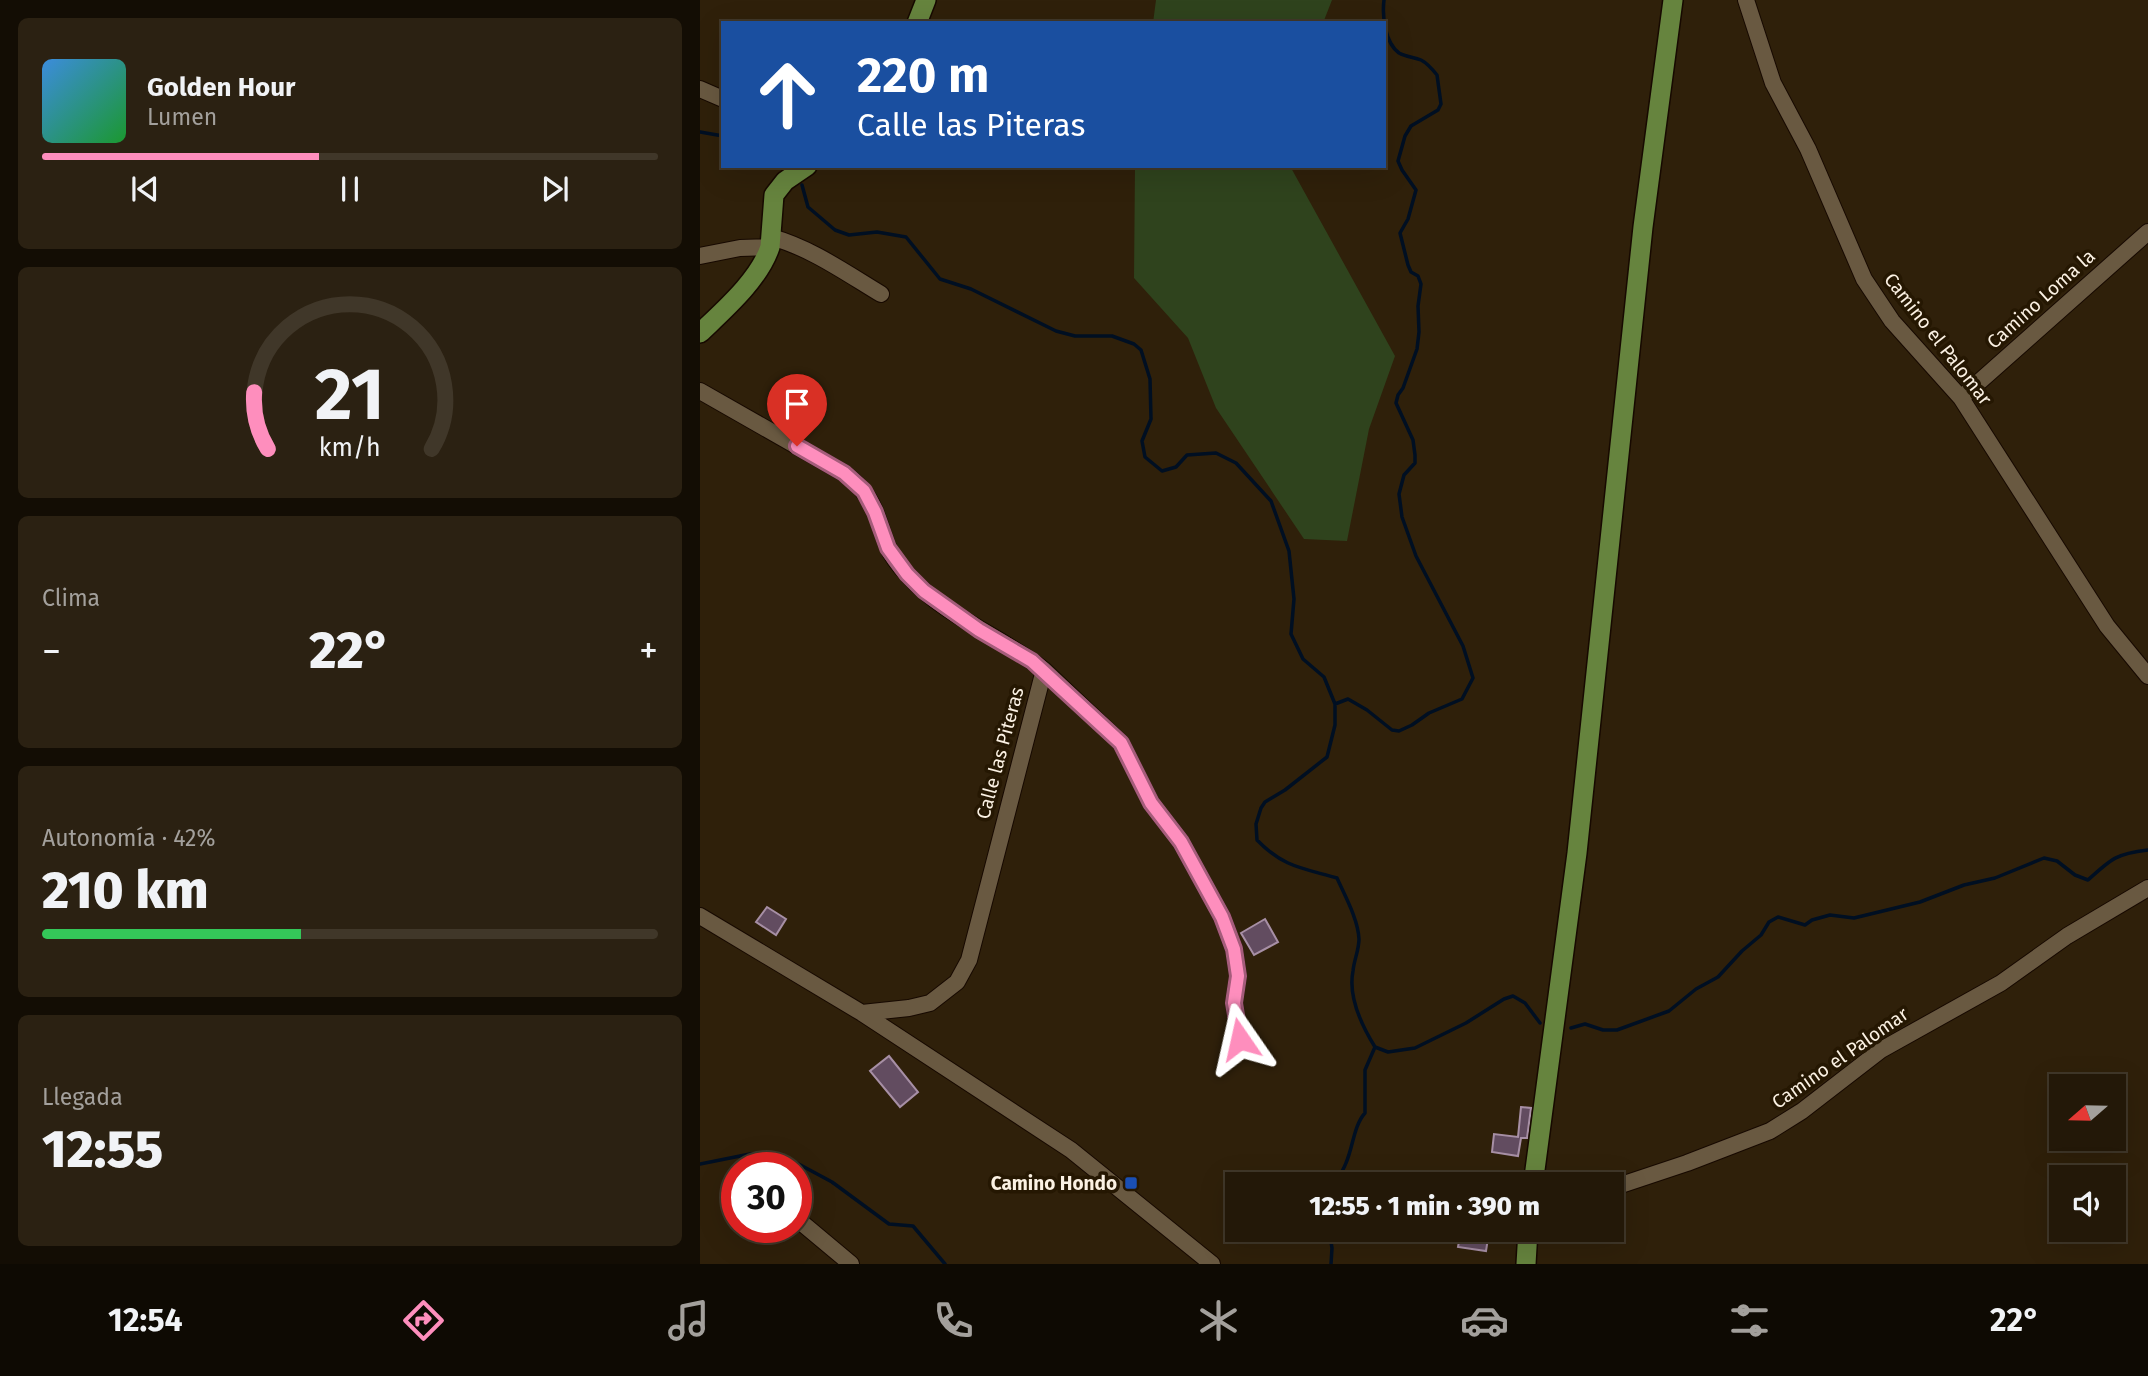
<!DOCTYPE html>
<html lang="es">
<head>
<meta charset="utf-8">
<style>
  :root { --surface:#231808; --page:#2b2112; --text:#f1f3f6; --muted:#a3a09c; --line:#403729; --accent:#fe8ebd }
  body { margin:0; font-family:"Fira Sans",sans-serif; background:var(--page); color:var(--text); height:100vh; display:flex; flex-direction:column; font-size:26px; white-space:nowrap }
  * { box-sizing:border-box; margin:0 }
  p { font-size:23px; color:var(--muted) }
  .icon { flex:none; width:38px; height:38px; fill:none; stroke:currentColor; stroke-width:2; stroke-linecap:round; stroke-linejoin:round }
  .map { position:relative; flex:1; overflow:hidden }
  .drawer { display:flex; flex-direction:column; gap:18px; padding:18px; background:#130d04; width:700px }
  .drawer>* { flex:none }
  .hud { position:absolute; left:21px; top:21px; width:665px; height:147px; border-radius:0px; box-shadow:0 7px 28px #0002,0 0 0 2px var(--line); background:#1a4fa0; color:#fff; overflow:hidden }
  .needle { width:46px; rotate:250deg }
  .fabs { position:absolute; left:1349px; top:1074px; display:grid; gap:14px }
  .fabs a { display:grid; place-items:center; width:77px; height:77px; border-radius:0px; background:var(--surface); box-shadow:0 7px 28px #0002,0 0 0 2px var(--line); font-size:35px }
  .speed { position:absolute; left:21px; top:1152px; display:flex; gap:14px; font-size:35px; font-weight:700; text-align:center }
  .speed>* { display:grid; place-content:center; width:91px; height:91px; border-radius:50%; background:var(--surface); box-shadow:0 7px 28px #0002,0 0 0 2px var(--line); line-height:1 }
  .speed .limit { border:10px solid #d22; background:#fff; color:#111 }
  .pin { position:absolute; display:grid; place-items:center; width:60px; height:60px; color:#fff; margin:-72px -30px; border-radius:50% 50% 50% 0; rotate:-45deg; box-shadow:0 0 7px #0007 }
  .pin .icon { rotate:45deg }
  .me { position:absolute; width:77px; margin:-38px; rotate:349deg; stroke-linejoin:round; filter:drop-shadow(0 0 5px #0008) }
  .turn { display:flex; align-items:center; gap:24px; height:147px; padding:0 21px; font-size:32px }
  .turn .icon { width:91px; height:91px; stroke-width:2.5 }
  .turn b { display:block; font-size:49px; line-height:60px }
  .big { font-size:52px; font-weight:800; line-height:1.1 }
  .drawer .card { flex:1; display:flex; flex-direction:column; justify-content:center; gap:10px; min-width:0; padding:0 24px; border-radius:10px; background:var(--page) }
  .drawer .dial { align-items:center; gap:0 }
  .dial svg { height:182px; overflow:visible; fill:none; stroke:var(--line); stroke-width:7; stroke-linecap:round; text-anchor:middle }
  .dial text { fill:var(--text); stroke:none }
  .song { display:flex; align-items:center; gap:21px }
  .cover { width:84px; height:84px; border-radius:10px; background:linear-gradient(135deg,hsl(210 70% 55%),hsl(130 70% 35%)) }
  .played { height:7px; border-radius:4px; background:linear-gradient(90deg,var(--accent) 45%,var(--line) 45%) }
  .keys { display:flex; justify-content:space-around; direction:ltr }
  .heat { display:flex; justify-content:space-between; align-items:center; font-size:38px; direction:ltr }
  .charge { height:10px; border-radius:5px; background:linear-gradient(90deg,#34c759 42%,var(--line) 0) }
  .trip { position:absolute; left:525px; top:1172px; width:399px; height:70px; border-radius:0px; background:var(--surface); box-shadow:0 7px 28px #0002,0 0 0 2px var(--line); font-weight:800; line-height:70px; text-align:center }
  .tabs { display:flex; height:112px; justify-content:space-around; align-items:center; background:#0e0a03; color:var(--muted) }
  .tabs .icon { width:49px; height:49px }
  .tabs .on { color:var(--accent) }
  .tabs b { font-size:32px; color:var(--text) }
  main { display:flex; flex:1; min-height:0 }
  .map>svg:first-child { display:block }
</style>
</head>
<body>
<main>
<section class="drawer">
<div class="card">
<div class="song"><i class="cover"></i><div><b>Golden Hour</b><p>Lumen</p></div></div>
<div class="played"></div>
<div class="keys"><svg class="icon" aria-label="previous" viewBox="0 0 24 24"><path d="M18 5L8 12l10 7zM5 5v14"/></svg><svg class="icon" aria-label="pause" viewBox="0 0 24 24"><path d="M8 5v14M16 5v14"/></svg><svg class="icon" aria-label="next" viewBox="0 0 24 24"><path d="M6 5l10 7-10 7zM19 5v14"/></svg></div>
</div>
<div class="card dial"><svg viewBox="0 0 100 80">
<path d="M14 69A42 42 0 1 1 86 69"/>
<path d="M14 69A42 42 0 0 1 8 44" stroke="#fe8ebd"/>
<text x="50" y="56" font-size="32" font-weight="700">21</text>
<text x="50" y="72" font-size="11">km/h</text>
</svg></div>
<div class="card"><p>Clima</p>
<div class="heat"><a>−</a><b class="big">22°</b><a>+</a></div>
</div>
<div class="card"><p>Autonomía · 42%</p><b class="big">210 km</b><div class="charge"></div></div>
<div class="card"><p>Llegada</p><b class="big">12:55</b></div>
</section>
<div class="map">
<svg width="1448" height="1264" viewBox="0 0 1448 1264">
  <rect width="100%" height="100%" fill="#2f200a"/>
  <path fill="#2f431d" d="M456 0H632L623 23H453Z
    M435 166H590L695 356 669 429 647 541 604 539 516 408 488 338 434 278Z"/>
  <g fill="none" stroke-linecap="round" stroke-linejoin="round">
    <path stroke="#000f22" stroke-width="3.5" d="M0 132 23 136
      M102 185 108 207 135 230 149 235 177 232 206 237 240 279 271 289 356 331 375 336H412L434 344 441 350 450 379 451 419 442 441 445 457 462 471 476 467 487 455 516 453 536 463 571 501 589 551 594 599 591 634 603 659 624 677 635 704V725L627 757 585 790 565 802 561 808 556 824 557 840C583 867 602 868 637 878 645 896 658 919 659 939 659 950 654 960 653 971 648 996 662 1026 675 1047L665 1070V1113C654 1125 653 1147 646 1163 643 1171 638 1177 636 1185
      M635 704 648 699 667 710 692 730 699 731 712 725 729 713 762 699 773 678 763 646 716 556 702 517 699 494 704 475 715 463V455L713 440 696 403 698 395 703 388 717 349 719 332 718 306 721 284 718 276 711 272 708 265 700 233 708 219 716 190 702 170 698 161 705 136 711 126 738 110 741 104 737 75C733 70 727 63 721 60 714 57 706 57 699 53 685 43 682 16 684 0
      M871 1028 885 1024 903 1030H917L969 1011 996 989 1018 977 1042 951 1061 935 1069 922 1078 917 1105 925 1112 920 1130 915 1154 918 1220 902 1264 885 1295 878 1344 858 1357 861 1375 875 1388 880C1412 858 1416 854 1448 850
      M675 1047 688 1052 715 1048 766 1023 804 999 813 996 825 1003 840 1023
      M0 1164 50 1154H80L132 1182 189 1224 213 1226 245 1264
      M629 1230 632 1248 631 1264"/>
  </g>
  <path fill="#624c60" stroke="#a78fa5" stroke-width="2" d="M67 907 86 919 76 935 56 922Z
    M565 919 578 942 554 955 541 933Z
    M189 1056 218 1092 200 1107 170 1071Z
    M821 1107 831 1108 827 1138H821L818 1156 792 1152 794 1134 818 1137Z
    M761 1230 789 1232 786 1251 758 1247Z"/>
  <g fill="none" stroke-linecap="round" stroke-linejoin="round">
    <defs>
      <path id="minor" d="M1046 0 1073 83 1108 149 1164 279 1192 321 1261 398 1407 626 1448 676
        M0 89 23 99
        M71 237C111 248 146 273 181 294
        M0 256 40 248 70 247
        M0 391 144 473C150 478 158 484 163 491 176 506 180 527 187 545 191 555 200 567 208 575 244 616 302 637 344 670L269 960 257 982 230 1003 209 1008 162 1013
        M1261 398 1448 232
        M344 670 421 743 451 803 481 842 522 917 534 949 538 976 534 1003 540 1039
        M0 916 162 1013 371 1150 512 1264
        M912 1188 987 1163 1070 1131 1102 1111 1181 1050 1301 983 1367 936 1448 888
        M96 1218 151 1264"/>
      <path id="major" d="M217 23 226 0
        M0 333C24 310 59 280 70 247L74 195 85 181 107 166
        M833 1185 877 853 943 227 973 0
        M826 1264 828 1230"/>
    </defs>
    <use href="#minor" stroke="#170900" stroke-width="18"/>
    <use href="#major" stroke="#170900" stroke-width="22"/>
    <use href="#minor" stroke="#695941" stroke-width="16"/>
    <use href="#major" stroke="#66843e" stroke-width="19"/>
  </g>
  <g fill="none" stroke-linecap="round" stroke-linejoin="round">
    <defs>
      <path id="route" d="M97 446 144 473 164 491 175 512 188 548 207 574 224 591 279 630 332 661 421 743 451 803 481 842 522 917 534 949 538 976 534 1003 540 1039"/>
    </defs>
    <use href="#route" stroke="#a55c7b" stroke-width="18"/>
    <use href="#route" stroke="#fe8ebd" stroke-width="12"/>
  </g>
  <rect fill="#1a4fb4" stroke="#251702" stroke-width="2.5" x="424" y="1176" width="14" height="14" rx="3.5"/>
  <g text-anchor="middle" dominant-baseline="central" stroke-width="7" stroke-linejoin="round" paint-order="stroke">
    <g font-size="19" fill="#fbf1e3" stroke="#251702">
      <text transform="translate(1341 299) rotate(-42)">Camino Loma la</text>
      <text transform="translate(1238 339) rotate(52)">Camino el Palomar</text>
      <text transform="translate(300 753) rotate(-75)">Calle las Piteras</text>
      <text transform="translate(1140 1058) rotate(-35)">Camino el Palomar</text>
    </g>
    <g font-size="19" font-weight="bold" fill="#fbf1e3" stroke="#251702" text-anchor="end">
      <text x="417" y="1183">Camino Hondo</text>
    </g>
  </g>
</svg>
<div class="fabs">
<a><svg class="needle" viewBox="-14 -14 28 28"><path d="M0-13l5 13h-10z" fill="#e53935"/><path d="M0 13l5-13h-10z" fill="#a3a09c"/></svg></a>
<a><svg class="icon" aria-label="sound" viewBox="0 0 24 24"><path d="M4 9h4l5-4v14l-5-4H4zM17 9q2 3 0 6"/></svg></a>
</div>
<div class="speed"><div class="limit">30</div></div>
<div class="pin" style="left:97px;top:446px;background:#d93025"><svg class="icon" aria-label="arrive" viewBox="0 0 24 24"><path d="M6 21V4h12l-3 4 3 4H6"/></svg></div>
<svg class="me" style="left:540px;top:1039px" viewBox="-20 -20 40 40"><path d="M0-17L14 15 0 8-14 15z" fill="#fe8ebd" stroke="#fff" stroke-width="4"/></svg>
<div class="trip">12:55 · 1 min · 390 m</div>
<div class="hud">
<div class="turn"><svg class="icon" aria-label="ahead" viewBox="0 0 24 24"><path d="M12 20V5M6 11l6-6 6 6"/></svg><div><b>220 m</b>Calle las Piteras</div></div>
</div>
</div>
</main>
<nav class="tabs">
<b>12:54</b>
<svg class="icon on" aria-label="directions" viewBox="0 0 24 24"><path d="M12 3l9 9-9 9-9-9zM9 14v-3h6M13 9l2 2-2 2"/></svg>
<svg class="icon" aria-label="music" viewBox="0 0 24 24"><path d="M9 18V5l10-2v13"/><circle cx="6" cy="18" r="3"/><circle cx="16" cy="16" r="3"/></svg>
<svg class="icon" aria-label="phone" viewBox="0 0 24 24"><path d="M5 4h4l2 5-3 2q2 4 5 5l2-3 5 2v4C11 20 4 13 5 4z"/></svg>
<svg class="icon" aria-label="climate" viewBox="0 0 24 24"><path d="M12 3v18M4 7l16 10M4 17L20 7"/></svg>
<svg class="icon" aria-label="car" viewBox="0 0 24 24"><path d="M5 17H2v-5l4-1 3-4h7l3 4 3 1v5h-3M9 17h6M6 11h13"/><circle cx="7" cy="17" r="2"/><circle cx="17" cy="17" r="2"/></svg>
<svg class="icon" aria-label="filters" viewBox="0 0 24 24"><path d="M4 7h16M4 17h16"/><circle cx="9" cy="7" r="2"/><circle cx="15" cy="17" r="2"/></svg>
<b>22°</b>
</nav>
</body>
</html>
